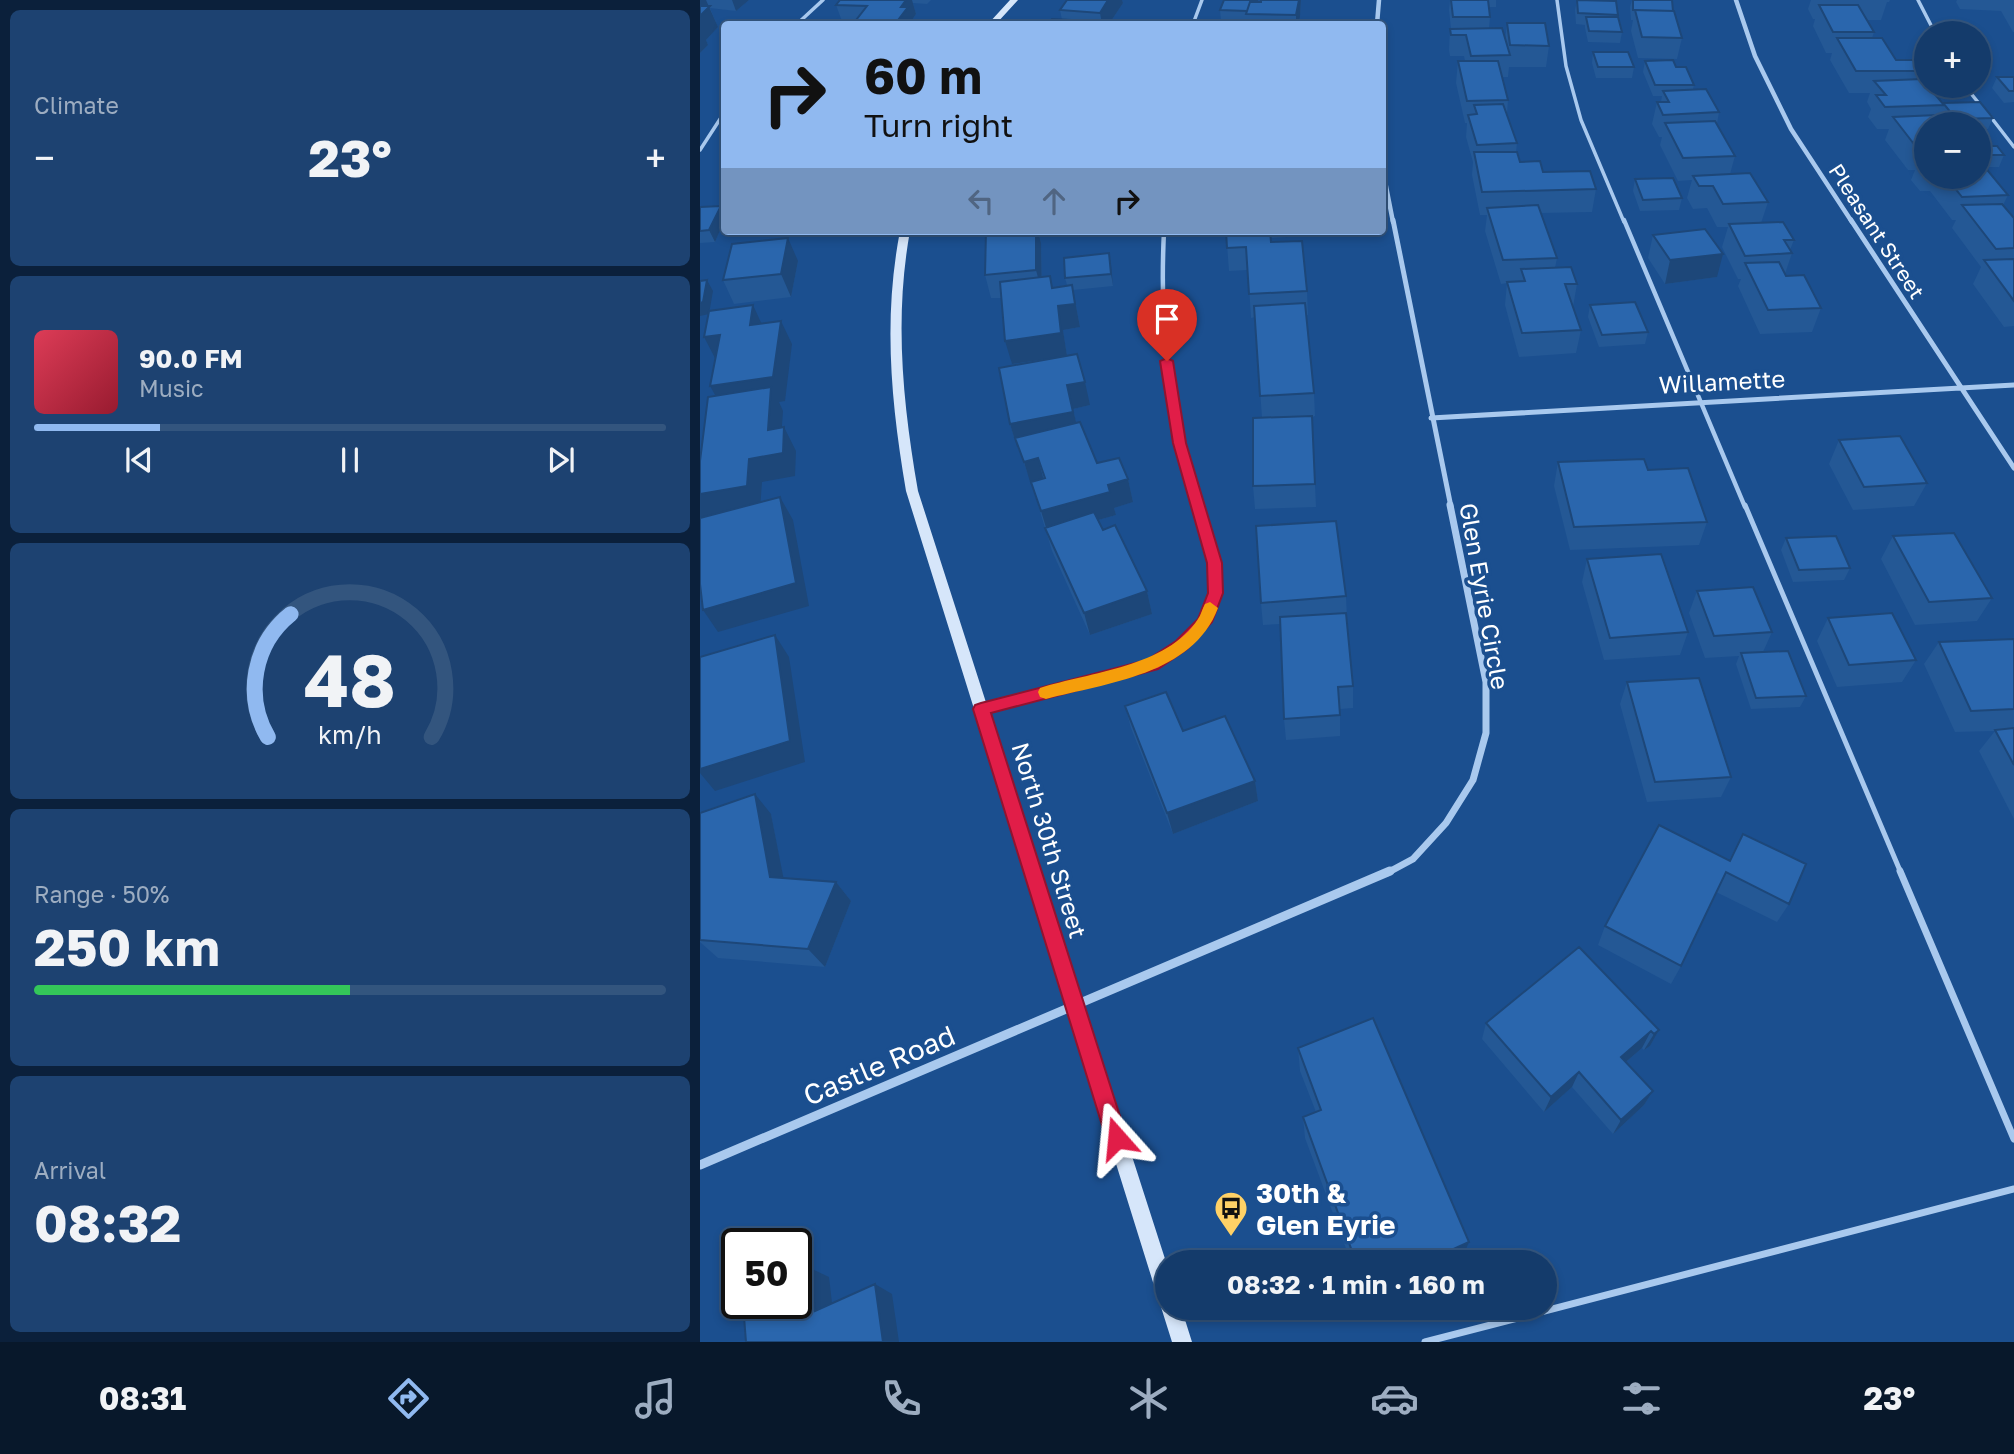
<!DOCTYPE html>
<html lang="en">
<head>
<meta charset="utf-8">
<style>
  :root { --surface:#143b6b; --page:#1d4271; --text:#f1f3f6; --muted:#9dadc1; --line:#33557e; --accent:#90b9f0 }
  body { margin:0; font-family:"Golos Text",sans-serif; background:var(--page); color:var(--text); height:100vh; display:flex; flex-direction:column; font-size:26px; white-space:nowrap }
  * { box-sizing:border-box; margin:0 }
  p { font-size:23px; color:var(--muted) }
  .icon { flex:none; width:38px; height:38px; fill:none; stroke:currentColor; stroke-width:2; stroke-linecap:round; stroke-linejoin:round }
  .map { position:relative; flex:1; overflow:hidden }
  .sheet { display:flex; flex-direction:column; gap:10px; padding:10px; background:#0b203b; width:700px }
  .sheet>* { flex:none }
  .top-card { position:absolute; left:21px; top:21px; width:665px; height:214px; border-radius:7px; box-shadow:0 4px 10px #0003,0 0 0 2px var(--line); background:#90b9f0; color:#111; overflow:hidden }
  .controls { position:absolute; left:1214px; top:21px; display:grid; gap:14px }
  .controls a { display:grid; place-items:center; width:77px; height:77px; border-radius:50%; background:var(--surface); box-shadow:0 4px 10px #0003,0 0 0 2px var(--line); font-size:35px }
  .speed { position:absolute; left:21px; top:1228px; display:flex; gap:14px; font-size:35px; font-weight:700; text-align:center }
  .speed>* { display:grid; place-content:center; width:91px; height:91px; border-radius:50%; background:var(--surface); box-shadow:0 4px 10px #0003,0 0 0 2px var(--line); line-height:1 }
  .speed .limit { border:4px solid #111; border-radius:10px; background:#fff; color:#111 }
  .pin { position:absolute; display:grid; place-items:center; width:60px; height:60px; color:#fff; margin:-72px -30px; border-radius:50% 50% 50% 0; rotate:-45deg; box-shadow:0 0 7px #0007 }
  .pin .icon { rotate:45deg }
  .me { position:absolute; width:77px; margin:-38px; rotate:342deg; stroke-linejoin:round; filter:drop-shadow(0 0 5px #0008) }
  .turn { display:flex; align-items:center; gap:24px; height:147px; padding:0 28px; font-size:32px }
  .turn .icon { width:91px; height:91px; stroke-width:2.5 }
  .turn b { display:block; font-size:49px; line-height:60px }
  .lanes { display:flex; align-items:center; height:66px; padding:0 28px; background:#0003; justify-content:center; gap:35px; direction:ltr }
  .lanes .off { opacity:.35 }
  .big { font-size:52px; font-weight:700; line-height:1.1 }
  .sheet .card { flex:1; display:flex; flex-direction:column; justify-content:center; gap:10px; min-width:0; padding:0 24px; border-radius:10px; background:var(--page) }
  .sheet .dial { align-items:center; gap:0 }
  .dial svg { height:182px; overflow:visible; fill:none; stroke:var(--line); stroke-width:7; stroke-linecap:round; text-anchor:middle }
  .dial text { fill:var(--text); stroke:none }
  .song { display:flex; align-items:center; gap:21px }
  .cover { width:84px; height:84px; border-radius:10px; background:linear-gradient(135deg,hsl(350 70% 55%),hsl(350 70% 35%)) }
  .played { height:7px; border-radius:4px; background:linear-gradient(90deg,var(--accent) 20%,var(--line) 20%) }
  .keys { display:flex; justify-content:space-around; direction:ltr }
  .heat { display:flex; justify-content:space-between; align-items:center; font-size:38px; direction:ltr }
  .charge { height:10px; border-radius:5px; background:linear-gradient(90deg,#34c759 50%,var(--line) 0) }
  .trip { position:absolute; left:455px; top:1250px; width:402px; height:70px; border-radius:35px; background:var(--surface); box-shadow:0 4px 10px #0003,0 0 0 2px var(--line); font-weight:700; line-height:70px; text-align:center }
  .menu { display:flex; height:112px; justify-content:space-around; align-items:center; background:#08182b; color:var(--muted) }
  .menu .icon { width:49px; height:49px }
  .menu .current { color:var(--accent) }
  .menu b { font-size:32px; color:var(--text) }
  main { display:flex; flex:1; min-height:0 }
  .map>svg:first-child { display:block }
</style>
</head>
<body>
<main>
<section class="sheet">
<div class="card"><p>Climate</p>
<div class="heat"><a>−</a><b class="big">23°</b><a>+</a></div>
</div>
<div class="card">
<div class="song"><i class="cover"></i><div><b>90.0 FM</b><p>Music</p></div></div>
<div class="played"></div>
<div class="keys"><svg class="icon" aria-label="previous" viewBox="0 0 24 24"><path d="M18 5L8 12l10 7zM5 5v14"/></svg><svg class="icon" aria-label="pause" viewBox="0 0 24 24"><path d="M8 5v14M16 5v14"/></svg><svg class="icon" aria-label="next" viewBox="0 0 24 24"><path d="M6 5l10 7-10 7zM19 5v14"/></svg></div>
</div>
<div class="card dial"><svg viewBox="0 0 100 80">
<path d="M14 69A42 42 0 1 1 86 69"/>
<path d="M14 69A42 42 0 0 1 24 15" stroke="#90b9f0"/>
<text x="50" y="56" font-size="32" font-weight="700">48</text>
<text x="50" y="72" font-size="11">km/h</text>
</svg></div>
<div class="card"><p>Range · 50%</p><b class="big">250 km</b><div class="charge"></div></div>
<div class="card"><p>Arrival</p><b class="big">08:32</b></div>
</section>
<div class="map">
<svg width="1314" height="1342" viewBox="0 0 1314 1342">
  <rect width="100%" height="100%" fill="#1b4f8f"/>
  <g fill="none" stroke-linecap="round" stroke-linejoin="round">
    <path stroke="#a9c9ee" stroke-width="3.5" d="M857 0 866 66 881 120 924 222
      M1218 0 1235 33
      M97 24 123 0
      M493 24 502 0
      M1265 86 1281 106
      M1290 116 1314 147
      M0 150 24 113"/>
    <path stroke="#a9c9ee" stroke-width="4.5" d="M924 220 1045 507
      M464 231C459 333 469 409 498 507"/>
    <path stroke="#a9c9ee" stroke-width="5" d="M1045 505 1201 873
      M281 709 452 665 481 645 505 622 516 593 515 563 498 505"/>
    <path stroke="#a9c9ee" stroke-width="7" d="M1200 871 1314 1139
      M725 1342 1314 1189"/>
    <path stroke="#a9c9ee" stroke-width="4.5" d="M1036 0 1055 56 1091 129 1152 222
      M677 24 679 0
      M682 166 693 222"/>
    <path stroke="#a9c9ee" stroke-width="5" d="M693 220 751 507
      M1151 220 1314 468
      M731 418 1314 385"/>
    <path stroke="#a9c9ee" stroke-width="7" d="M687 873 713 859 746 823 773 780 786 733V682L750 505"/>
    <path stroke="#a9c9ee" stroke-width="9" d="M0 1165 690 871"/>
    <path fill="#d6e6fa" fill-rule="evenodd" d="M310 0H318L296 24H288Z
      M200 231H210C194 319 203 404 218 491L467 1265V1307H481L492 1342H472L461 1307 463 1303 457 1295 206 491C191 403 183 319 200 231Z"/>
  </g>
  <path fill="#245895" d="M0 0H49L36 11 10 8 18 27 6 40 8 45 0 53Z
    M140 0H231L227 4 213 3 216 14 212 20 214 24H143L136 5Z
    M367 0H422L423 3 409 24H349L362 20 360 10Z
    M560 0H601L600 16 599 24H539L540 21H521L520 10 560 2Z
    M750 0H796V7H789L790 17 789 28 805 41 807 23 849 46 846 67H809L808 77H802L808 100 807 114 817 143 816 152 820 162 843 172 896 189 892 212 841 213 857 258 855 268 877 284 873 307 881 330 876 353 819 357 805 305 807 283 801 284 785 231 787 215H780L772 175 773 162 766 137 767 123H765L756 83 758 61H765L764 56H750L749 50 750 29H751L749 10Z
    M877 0 918 15V17L922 32 920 43 888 42 885 28V25L876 24 875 10Z
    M932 0H972L973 11 982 38 977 59 938 58 931 31 933 20H931L930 7Z
    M1111 0H1190L1189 2H1187L1181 20H1167L1174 32 1172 38 1196 60 1224 71 1221 79 1243 103 1293 118 1288 129 1279 130V124H1246L1240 115 1239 118 1227 124V177H1279V146L1304 155 1299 167H1285L1308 195 1303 205 1314 218V326L1304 327 1273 284 1281 267 1252 228 1256 220H1252L1230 191H1220L1211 180 1215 170H1208L1185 140 1189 129H1177L1168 117 1171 109 1167 102 1170 93H1149L1130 60 1132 53H1126L1113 26 1115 19H1113L1108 9Z
    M1257 0H1314V32H1313L1301 11 1260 9 1256 2Z
    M893 52 934 67 932 78H896L892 63Z
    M945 61 976 67 994 85 993 89 1019 112 1017 124 1035 156 1030 174 1068 202 1061 223 1094 240 1090 250 1092 253 1085 274 1121 308 1112 332 1060 334 1038 286 1041 279H1038L1022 247 1028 227H1017L1007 208 993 209 987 198 992 180 978 181 960 145 962 137H959L952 124 957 102H961L962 96H953L943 72Z
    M1297 77H1314V102L1304 103 1292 88Z
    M935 179 982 198 979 210 940 211 933 191Z
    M21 206 24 214V221L15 242 0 243V207Z
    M43 231H96L44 234Z
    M286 231H348L347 232 339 233 341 243 342 277 353 287 367 285 365 278 409 253 413 286 373 290 380 327 363 330 367 356 390 405 373 409 376 423 397 463 428 479 433 502 414 508 416 515 398 520 403 530 447 591 452 614 390 635 352 551 332 485 318 447H317L310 424 349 359 312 364 301 298H291L285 275Z
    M526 231H586L587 237 570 238 571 242 607 291 608 315H606L614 393 615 416 612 417 616 507 555 509 553 486 562 418 555 317 551 318 548 270 529 271Z
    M953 235 1017 277 965 284 948 258Z
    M98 261 91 297 34 304 23 280Z
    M890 305 948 332 945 344 899 347 888 317Z
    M1139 440 1227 483 1214 506 1153 510 1129 464Z
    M858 462 948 470 1007 522 999 545 870 550 854 486Z
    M1193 536 1292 598 1277 621 1215 625 1181 559Z
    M1086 538 1150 568 1144 580 1093 582 1081 550Z
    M887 559 988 632 980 655 904 660 882 582Z
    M997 591 1072 632 1063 652 1106 696 1100 707 1051 709 1036 664 1039 656 1005 658 989 613Z
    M646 596 647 619 653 686V708L640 709V736L586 740 584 719 580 624 563 625 561 603Z
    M1128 618 1216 660 1202 682 1137 687 1117 641Z
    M1314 639V819L1279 751 1295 731 1255 732 1224 664 1239 642Z
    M927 682 1031 777 1021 797 947 802 920 704Z
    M425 706 483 731 555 781 558 801 473 834 431 728Z
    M0 813 71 814 83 878 136 882 151 901 125 967 18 958 0 942Z
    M1043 834 1089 904 1077 922 1016 892 981 966 971 984 898 945 905 926 1029 860Z
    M786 1023 959 1030 950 1046 944 1050 942 1048 926 1062 953 1091 944 1105 913 1134 872 1087 844 1112 782 1039Z
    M598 1048 769 1242 763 1257 753 1262H651L605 1138 603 1117 616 1112 600 1071Z"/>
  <path fill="#1d4779" d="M0 0H6L18 27 6 40 8 45 0 53Z
    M32 0H49L36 11Z
    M206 0H212L216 14 212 20 214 24H195L201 7Z
    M408 0H422L423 3 409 24H402L400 13Z
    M599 0H601L600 16 599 24H596V15Z
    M21 206 24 214V221L15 242 9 230Z
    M336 231H338L341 243 342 293 336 270Z
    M88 238 98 261 91 297 81 274Z
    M409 253 411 265 413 286 411 274Z
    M1023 254 1017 277 965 284 970 260Z
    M7 280 13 291 9 314 0 316V303Z
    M372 285 380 327 363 330 367 356 312 364 305 341 358 306Z
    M53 305 64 329 50 325Z
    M81 321 92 344 85 401 79 402 83 411 80 454 84 427 96 451 95 476 62 482 60 510 0 520V494L49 459 68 430 23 409 10 386Z
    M20 335 16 360 4 337Z
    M385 382 390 405 373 409 379 435 317 447 310 424 367 385Z
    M338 458 344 481 331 485 324 462Z
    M428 479 433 502 414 508 416 515 348 534 341 511 408 485Z
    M80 497 93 520 109 606 18 632 3 610Z
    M447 591 452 614 390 635 384 613Z
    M75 635 89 657 105 762 15 791 0 773V769Z
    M555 781 558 801 473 834 467 813Z
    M55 794 71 814 87 896 70 877Z
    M136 882 151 901 125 967 108 949Z
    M959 1030 950 1046 944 1050 954 1034Z
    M951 1031 942 1048 913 1073 921 1057Z
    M879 1072 872 1087 844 1112 851 1097Z
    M953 1091 944 1105 913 1134 921 1120Z
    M769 1242 763 1257 753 1262H725Z
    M110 1268 129 1277 134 1320 115 1311Z
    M175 1284 192 1294 199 1342H183Z"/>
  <path fill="#2a66ad" stroke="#1d4779" stroke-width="2" d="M140 0H206L201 7H208L195 24H153L167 6 136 5Z
    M367 0H408L400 13 360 10Z
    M524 0H557V2H550L547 11 520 10Z
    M561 0H599L596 15 546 14 550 2H561Z
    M751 0H788L790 17H753Z
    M877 0 916 1 918 15 878 13Z
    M933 0H972L973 11 933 10Z
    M1119 5H1158L1174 32H1133Z
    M0 6H10L0 16Z
    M935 10 974 11 982 38 942 37Z
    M886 17H918L922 32 889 31Z
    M352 19 388 21 386 24H349Z
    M540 20H571L570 24H539Z
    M807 23H845L849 46 810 45Z
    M802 28 810 55 771 56 766 35H751L750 29Z
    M1137 38H1182L1196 60H1216L1224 71H1156Z
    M893 52H928L934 67H898Z
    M973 60 976 67H986L994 85H955L945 61Z
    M758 61H798L808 100 767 101Z
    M1297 77H1314V91H1309Z
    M1222 79 1227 84V86H1228L1244 105 1185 107 1176 95H1186L1174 81Z
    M1006 89 1019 112 963 115 957 102H969L963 91Z
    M1280 102 1293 118 1256 119 1243 103Z
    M803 104 817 143 777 145 768 115 777 114 774 105Z
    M1237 115 1244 124H1227V147L1217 148 1193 117Z
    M1015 121 1035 156 983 158 965 123Z
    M1279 146H1297L1304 155H1279Z
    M774 152H817L820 162 840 161 843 172 890 171 896 189 782 192Z
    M1220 157H1227V165Z
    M1279 160 1308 195 1262 197 1246 177H1279Z
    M1050 173 1068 202 1023 204 1013 186H999L993 176Z
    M973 178 982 198 943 200 935 179Z
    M1302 204 1314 218V248L1296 249 1262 205Z
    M838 205 857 258 803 260 787 208Z
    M21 206 9 230 0 231V207Z
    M1083 222 1094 240H1084L1092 253 1045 256 1029 224Z
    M1005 229 1023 254 970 260 953 235Z
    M286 231H336V270L285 275Z
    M526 231H570L571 242 602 241 607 291 549 294 546 247 527 248Z
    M88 238 81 274 23 280 32 244Z
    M409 253 411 274 365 278 364 258Z
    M1314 259V301L1284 260Z
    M1079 262 1086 276 1104 275 1121 308 1068 310 1045 263Z
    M871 267 877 284H865L881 330 822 333 807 282 825 281 821 269Z
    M350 276 352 288 372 285 375 304 358 306 361 333 305 341 300 282Z
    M7 280 3 302 0 303V281Z
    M935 302 948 332 902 335 890 305Z
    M605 303 614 393 560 396 554 306Z
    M53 305 50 325 81 321 73 377 10 386 20 335 4 337 9 311Z
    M377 354 385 382 367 385 373 412 310 424 299 368Z
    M71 387 68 430 84 427 83 453 49 459 47 486 0 494V461L8 397Z
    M612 416 615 484 553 486V418Z
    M380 422 397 463 419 458 428 479 408 485 410 492 341 511 331 482 345 478 338 458 324 462 315 438Z
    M1200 436 1227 483 1164 487 1139 440Z
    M944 459 948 470 988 468 1007 522 874 527 858 462Z
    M80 497 96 583 3 610 0 584V518Z
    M394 512 403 530 415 525 447 591 384 613 345 528Z
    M636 521 646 596 561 603 556 526Z
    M1254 533 1292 598 1229 602 1193 536Z
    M1136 536 1150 568 1099 570 1086 538Z
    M961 554 988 632 910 638 887 559Z
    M1053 587 1072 632 1014 636 997 591Z
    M646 613 653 686 638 687 640 715 584 719 580 617Z
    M1192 613 1216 660 1149 665 1128 618Z
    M75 635 90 741 0 769V657Z
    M1314 639V709L1271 711 1239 642Z
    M1088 651 1106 696 1056 698 1041 653Z
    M999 678 1031 777 955 782 927 682Z
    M466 692 483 731 525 716 555 781 467 813 425 706Z
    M1314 728V765L1295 730Z
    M55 794 70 877 136 882 108 949 0 940V813Z
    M959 825 1030 861 1043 834 1106 864 1089 904 1026 872 981 966 905 926Z
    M879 947 959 1030 954 1034 951 1031 921 1057 953 1091 921 1120 879 1072 851 1097 786 1023Z
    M673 1018 769 1242 725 1262H656L603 1117 621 1110 598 1048Z
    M110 1268 115 1311 175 1284 183 1342H46L43 1304H96V1273Z"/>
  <path fill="#e11d48" stroke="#92132f" stroke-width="2" d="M467 358 473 361 486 443 522 563 523 593 512 622 487 649 458 669 291 713 427 1138 424 1145 417 1148 409 1145 406 1138 273 709 275 705 281 703 447 660 476 641 498 619 508 593 507 563 473 443 460 361Z"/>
  <path fill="#f59e0b" d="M510 602 518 608C493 675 406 683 346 699L340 697 338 692 340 688C390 672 467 667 498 619 501 615 502 609 505 604Z"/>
  <defs>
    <symbol id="bus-pin" viewBox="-11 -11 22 30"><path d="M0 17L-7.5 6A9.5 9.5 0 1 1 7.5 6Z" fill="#ffd166" stroke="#1b4f8f"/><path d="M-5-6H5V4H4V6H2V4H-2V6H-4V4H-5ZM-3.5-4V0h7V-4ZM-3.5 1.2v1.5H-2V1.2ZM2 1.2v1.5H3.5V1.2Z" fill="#111"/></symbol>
  </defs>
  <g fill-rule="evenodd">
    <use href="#bus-pin" x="512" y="1189" width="38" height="52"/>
  </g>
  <g text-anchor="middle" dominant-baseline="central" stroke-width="7" stroke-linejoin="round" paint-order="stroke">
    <g font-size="21" fill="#fff" stroke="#1b4f8f">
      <text transform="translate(1177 231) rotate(57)">Pleasant Street</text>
    </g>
    <g font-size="24" fill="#fff" stroke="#1b4f8f">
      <text transform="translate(1022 381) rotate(-3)">Willamette</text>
      <text transform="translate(785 596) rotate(80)">Glen Eyrie Circle</text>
      <text transform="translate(350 840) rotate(73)">North 30th Street</text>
    </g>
    <g font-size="28" fill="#fff" stroke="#1b4f8f">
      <text transform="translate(179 1065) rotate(-23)">Castle Road</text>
    </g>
    <g font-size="28" font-weight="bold" fill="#fff" stroke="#1b4f8f" text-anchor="start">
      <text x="556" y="1192">30th &amp;<tspan x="556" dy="32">Glen Eyrie</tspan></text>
    </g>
  </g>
</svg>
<div class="controls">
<a>+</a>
<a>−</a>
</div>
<div class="speed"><div class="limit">50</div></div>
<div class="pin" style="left:467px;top:361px;background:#d93025"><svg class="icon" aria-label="arrive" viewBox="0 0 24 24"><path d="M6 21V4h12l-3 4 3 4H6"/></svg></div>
<svg class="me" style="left:417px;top:1138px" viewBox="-20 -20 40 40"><path d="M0-17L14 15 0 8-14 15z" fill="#e11d48" stroke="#fff" stroke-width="4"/></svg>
<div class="trip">08:32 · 1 min · 160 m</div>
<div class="top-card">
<div class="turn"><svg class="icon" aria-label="right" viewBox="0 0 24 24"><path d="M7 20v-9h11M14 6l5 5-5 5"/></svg><div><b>60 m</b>Turn right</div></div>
<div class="lanes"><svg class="icon off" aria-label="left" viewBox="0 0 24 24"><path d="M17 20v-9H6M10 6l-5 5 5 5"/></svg><svg class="icon off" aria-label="ahead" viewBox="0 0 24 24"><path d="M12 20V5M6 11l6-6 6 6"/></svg><svg class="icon" aria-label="right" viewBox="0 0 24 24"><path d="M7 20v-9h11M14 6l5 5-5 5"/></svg></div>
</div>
</div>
</main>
<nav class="menu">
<b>08:31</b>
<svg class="icon current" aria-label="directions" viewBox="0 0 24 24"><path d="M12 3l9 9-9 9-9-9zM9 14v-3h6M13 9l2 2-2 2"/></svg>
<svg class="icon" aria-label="music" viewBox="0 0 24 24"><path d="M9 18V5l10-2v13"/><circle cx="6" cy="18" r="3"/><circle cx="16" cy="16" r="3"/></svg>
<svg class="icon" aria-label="phone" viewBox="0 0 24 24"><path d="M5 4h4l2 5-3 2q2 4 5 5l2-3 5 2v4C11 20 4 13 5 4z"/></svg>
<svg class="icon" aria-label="climate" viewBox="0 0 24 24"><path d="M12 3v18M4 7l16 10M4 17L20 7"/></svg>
<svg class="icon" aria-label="car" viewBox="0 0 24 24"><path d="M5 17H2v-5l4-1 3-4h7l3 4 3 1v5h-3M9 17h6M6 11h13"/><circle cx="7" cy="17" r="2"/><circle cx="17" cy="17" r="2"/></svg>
<svg class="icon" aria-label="filters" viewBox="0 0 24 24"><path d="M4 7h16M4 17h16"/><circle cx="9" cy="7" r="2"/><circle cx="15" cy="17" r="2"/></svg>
<b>23°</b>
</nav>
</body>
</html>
